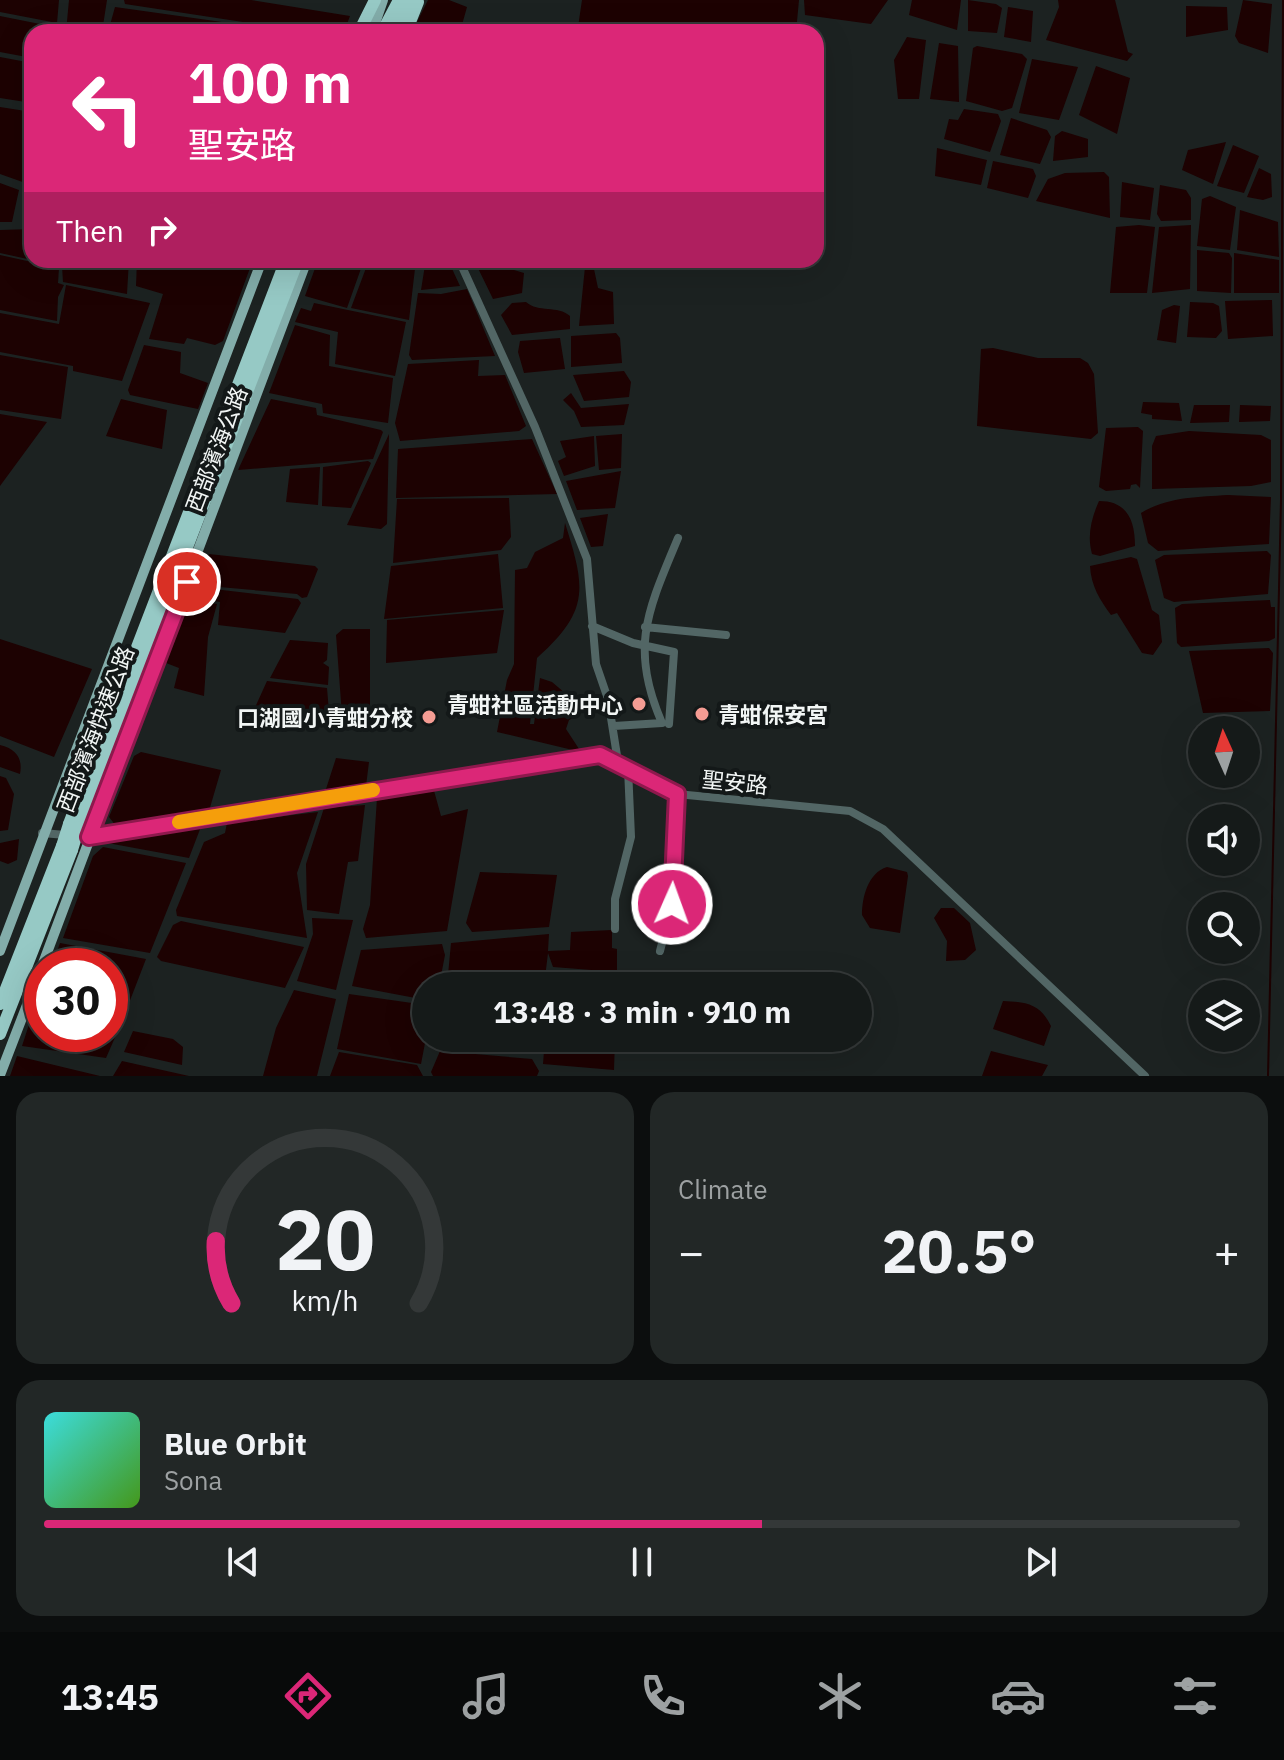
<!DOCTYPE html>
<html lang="en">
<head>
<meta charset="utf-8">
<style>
  :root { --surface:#151a19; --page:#222726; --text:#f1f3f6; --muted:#9da1a2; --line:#343838; --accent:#db2777 }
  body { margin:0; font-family:"IBM Plex Sans","Noto Sans TC",sans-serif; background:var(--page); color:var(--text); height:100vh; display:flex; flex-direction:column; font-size:30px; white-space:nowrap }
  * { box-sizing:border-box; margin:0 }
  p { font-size:26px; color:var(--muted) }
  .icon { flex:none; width:44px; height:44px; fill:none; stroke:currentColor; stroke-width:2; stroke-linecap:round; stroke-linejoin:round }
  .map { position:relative; height:1076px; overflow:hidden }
  .side { display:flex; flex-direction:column; gap:16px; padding:16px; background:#0c0e0e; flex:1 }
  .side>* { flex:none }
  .banner { position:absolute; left:24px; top:24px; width:800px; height:244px; border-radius:24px; box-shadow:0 8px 32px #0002,0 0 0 2px var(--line); background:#db2777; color:#fff; overflow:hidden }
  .needle { width:52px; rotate:357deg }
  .buttons { position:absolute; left:1188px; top:716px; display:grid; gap:16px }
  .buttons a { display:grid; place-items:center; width:72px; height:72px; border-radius:50%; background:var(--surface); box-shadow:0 8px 32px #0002,0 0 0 2px var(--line); font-size:40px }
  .speed { position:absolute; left:24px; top:948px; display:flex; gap:16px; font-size:40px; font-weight:700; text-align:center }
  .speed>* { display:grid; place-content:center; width:104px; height:104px; border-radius:50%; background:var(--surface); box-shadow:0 8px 32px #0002,0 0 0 2px var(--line); line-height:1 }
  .speed .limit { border:12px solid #d22; background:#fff; color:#111 }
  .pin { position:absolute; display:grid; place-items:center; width:68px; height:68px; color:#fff; margin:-34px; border:4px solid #fff; border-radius:50%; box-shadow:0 2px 8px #0007 }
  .me { position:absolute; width:88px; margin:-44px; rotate:2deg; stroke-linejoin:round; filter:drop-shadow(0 0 6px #0008) }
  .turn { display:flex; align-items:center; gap:28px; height:168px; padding:0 32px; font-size:36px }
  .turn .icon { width:104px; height:104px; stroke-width:2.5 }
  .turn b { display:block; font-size:56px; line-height:68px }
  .then { display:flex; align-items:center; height:76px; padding:0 32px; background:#0003; gap:16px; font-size:30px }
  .big { font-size:60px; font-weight:700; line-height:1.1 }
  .side .card { flex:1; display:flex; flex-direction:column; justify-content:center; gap:12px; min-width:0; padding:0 28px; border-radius:24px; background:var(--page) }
  .side .dial { align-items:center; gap:0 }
  .dial svg { height:208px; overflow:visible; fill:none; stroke:var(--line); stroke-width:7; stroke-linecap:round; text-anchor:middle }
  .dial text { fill:var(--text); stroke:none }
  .song { display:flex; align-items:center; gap:24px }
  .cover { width:96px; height:96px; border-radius:12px; background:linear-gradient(135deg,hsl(180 70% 55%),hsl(100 70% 35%)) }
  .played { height:8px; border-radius:4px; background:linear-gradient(90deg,var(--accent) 60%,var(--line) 60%) }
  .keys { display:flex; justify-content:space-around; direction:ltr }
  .heat { display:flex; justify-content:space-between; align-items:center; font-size:44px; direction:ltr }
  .side .tiles { flex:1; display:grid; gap:16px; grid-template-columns:1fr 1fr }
  .card:last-child { grid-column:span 2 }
  .trip { position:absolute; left:412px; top:972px; width:460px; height:80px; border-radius:40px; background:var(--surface); box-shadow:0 8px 32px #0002,0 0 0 2px var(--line); font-weight:700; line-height:80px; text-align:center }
  .tab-bar { display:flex; height:128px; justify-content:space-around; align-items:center; background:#080a0a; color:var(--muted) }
  .tab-bar .icon { width:56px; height:56px }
  .tab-bar .active { color:var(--accent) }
  .tab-bar b { font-size:36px; color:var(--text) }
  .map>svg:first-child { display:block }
</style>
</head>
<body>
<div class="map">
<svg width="1284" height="1076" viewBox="0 0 1284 1076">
  <rect width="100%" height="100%" fill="#1c2221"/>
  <path fill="#1d0202" d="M0 0H59L57 23 0 12Z
    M69 0H107L102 32H66Z
    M124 0H251L350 16 344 32H308L125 4Z
    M428 0H449L467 7 460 32H412Z
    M582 0H799L796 32H581L578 27Z
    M804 0H888L871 24 805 15Z
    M912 0H961L957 30 909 15Z
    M968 0 996 4 1002 8 997 33 968 31Z
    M1058 0H1115L1128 52 1133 54 1127 61 1046 40 1059 7Z
    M1243 0 1272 4 1268 53 1239 43 1235 36Z
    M1186 6 1227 7 1228 30 1186 37Z
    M115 7 222 22 226 27 258 32H108Z
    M1008 7 1033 11 1031 42 1004 37Z
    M0 16 60 28V32H32V58L0 52Z
    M907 37 926 40 919 99H898L894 60Z
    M939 43 958 46 959 102 930 99Z
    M977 46 1022 54 1027 59 1012 108 1002 111 966 101 973 48Z
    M0 57 32 63V103L0 98Z
    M1032 59 1078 67 1059 120 1019 113Z
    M1096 66 1130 78 1117 134 1079 115Z
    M0 107 32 112 31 185 0 174Z
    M964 109 998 114 1001 121 990 152 944 139 949 119 958 120Z
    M1011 118 1047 130 1051 137 1040 164 1000 155Z
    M1062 131 1088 139V157L1053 161 1055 136Z
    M1226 142 1213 184 1182 170 1188 150Z
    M1233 145 1259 156 1244 193 1217 186Z
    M937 148 987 160 981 185 935 176Z
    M993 161 1033 169 1036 176 1028 198 987 188Z
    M1259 168 1271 174 1272 197 1263 200 1247 197Z
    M1104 172 1109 177 1110 218 1036 201 1048 179 1065 173Z
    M1122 182 1154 188 1150 220 1120 217Z
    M0 183 19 190 12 222H0Z
    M1160 185 1186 190 1191 198V220L1161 221 1157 214Z
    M1210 196 1236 207 1230 250 1197 246 1202 199Z
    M1240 210 1278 222 1279 257 1237 250Z
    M1139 225 1155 227 1147 293H1110L1116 227Z
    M1191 225 1190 289 1152 293 1159 227Z
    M32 229V260L0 253V230Z
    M1197 250 1229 253 1232 258 1231 293 1197 291Z
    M1234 253 1279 260V293H1234Z
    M0 255 59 268 58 283 64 285 58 297 57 321 0 310Z
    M34 260H129L127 294 63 282 62 266Z
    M137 260H253L223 341 215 345 187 338 184 344 149 339 163 294 136 286Z
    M318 260H364L347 308 305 296Z
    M369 260H416L409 320 351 308Z
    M448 260 460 286 421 290 425 265Z
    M474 260H511L514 270 524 273 522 293 493 299Z
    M585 267 594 269 598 288 613 292 614 324 579 326Z
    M66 285 150 303 122 381 73 371V366L0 352V313L59 324Z
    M467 289 495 356 412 360 409 355 418 293 441 294Z
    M1272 300 1273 336 1228 339 1225 301Z
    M526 302C538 313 558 305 570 316V329L512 335 501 315 512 303Z
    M1190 302 1213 303 1219 306 1222 331 1216 338 1187 337Z
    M314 303 406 322 395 376 335 364 338 332 295 322 301 308 311 311Z
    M1174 305 1180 306 1176 343 1157 340 1162 310Z
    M295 325 330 335 329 366 393 378 388 423 323 413 322 404 269 393Z
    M616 333 620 338 622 363 571 367V336Z
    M560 338 565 369 524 373 518 352 520 341Z
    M144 345 181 352 180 373 208 383 198 409 130 395 128 390Z
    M993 348 1038 358H1080L1088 363 1094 374 1098 433 1091 439 977 426 981 349Z
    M0 355 68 367 61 419 0 410Z
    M479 360 478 376 505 375 526 426 519 431 400 441 395 423 408 364Z
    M624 371 631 382 629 397 584 401 573 375Z
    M571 393 581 408 629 404 624 425 581 427 574 411 563 400Z
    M121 399 167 410 162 449 106 436Z
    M271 399 316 408 317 415 381 430 383 432 373 459 238 470Z
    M1143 402 1179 403 1182 421 1152 419V415L1141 413Z
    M1194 405H1230L1229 422 1190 423Z
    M1240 405 1271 406 1270 421 1239 422Z
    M0 414 47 422 0 486Z
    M1138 427 1143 431 1140 488 1136 484 1131 485 1130 489 1106 491 1099 487 1106 428Z
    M1189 431 1261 435 1271 440V482L1251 486 1152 489V446L1156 436Z
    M389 434 387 524 381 529 347 525Z
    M622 434 621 468 599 470 596 436Z
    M594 436 595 466 564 476 558 461 566 457 560 441Z
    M532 439 557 494 396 498 398 449Z
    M368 461 371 463 351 508 322 506 323 467Z
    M320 467 318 505 286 502 290 469Z
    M621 471 615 508 577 510 566 481Z
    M1228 495 1271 497 1269 544 1158 551 1148 543 1141 513C1167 497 1197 497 1228 495Z
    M509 498 511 537 501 550 393 563 397 499Z
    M1099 501C1127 501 1135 520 1135 546L1100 556 1092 554C1087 536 1091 519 1099 501Z
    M608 514 603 546 591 547 580 518Z
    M565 523C585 587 591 610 537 658L530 724H534L540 678 552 682 572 699 571 713 575 717 569 720 566 729 581 752 497 732 507 680 514 664 515 570 527 568 535 552 563 538Z
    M1267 551 1271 555 1268 594 1174 602 1164 598 1155 560 1164 555Z
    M209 554 315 566 318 569 307 597 302 598 297 594 197 585 200 575 209 571 204 565Z
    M498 554 503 608 384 619 391 566Z
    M1131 557 1137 559 1152 610 1159 615 1162 642 1153 655 1142 653 1117 613 1111 615C1100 600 1091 586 1090 566Z
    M197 587 298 599 301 603 285 633 218 625 220 602 194 597Z
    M190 600 217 604 208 637 204 696 174 688 179 668 166 663Z
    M1270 600 1271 607H1275V638L1269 641 1181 647 1177 643 1175 608 1182 604Z
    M504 610 497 653 386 663 387 620Z
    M343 629H370V722L342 715 336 635Z
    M0 639 92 669 54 757 0 736Z
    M290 640 328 643 327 660 323 663 329 667 328 685 270 678Z
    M1269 648 1273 653 1270 711 1203 713 1189 651Z
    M267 681 327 688 330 724 253 712Z
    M0 745C16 749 23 758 20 774L0 767Z
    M141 752 221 770 209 811 116 826 109 817 134 756Z
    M336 758 369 762 366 786 329 792 326 789Z
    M0 776 6 778 14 794 8 830 0 831Z
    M433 787 441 816 468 809 447 931 366 938 363 929 370 905 377 798Z
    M365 805 358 861 348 862 339 914 307 910 306 864 324 808Z
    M318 812 297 873 307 938 177 916 176 910 204 842 225 833 227 823Z
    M202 824 189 858 102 842Z
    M19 839 17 860 8 864 0 861V843Z
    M103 847 186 863 150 953 63 938 93 856Z
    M887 867 907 872 908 876 900 933 870 928 862 915C862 897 868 873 887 867Z
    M480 872 557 875 549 927 472 932 466 923Z
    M941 908H954L970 923 976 950 965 960 946 961 947 941 934 918Z
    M312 918 353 920 336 990 297 981 313 934Z
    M181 921 304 947 285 988 161 961 157 957 173 925Z
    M612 930V948L617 949V972L553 967 548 953 544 986H447L451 943 549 934 548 951 570 950 571 932Z
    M60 943 146 959 124 1016 110 1014V966H52Z
    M442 944 445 955 439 986H426V1000L352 986 361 950Z
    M552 973 618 976 617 986H551Z
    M294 990 336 999 317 1076H263L276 1028Z
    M349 994 426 1005V1038L421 1064 337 1049Z
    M1003 1001C1027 1002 1040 1004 1051 1026L1044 1046 993 1029Z
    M35 1006 42 1008V1034H110V1019L120 1026 106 1058 22 1046Z
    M133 1031 173 1039 183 1047 182 1065 124 1052Z
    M434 1038H538V1052L433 1046Z
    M545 1038H615L614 1070 543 1064Z
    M440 1051 532 1059 539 1071 537 1076H433L431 1072Z
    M991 1051 1048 1065 1042 1076H982Z
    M339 1052 417 1065 423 1076H330Z
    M17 1056 100 1076H10Z
    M122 1061 189 1076H113Z"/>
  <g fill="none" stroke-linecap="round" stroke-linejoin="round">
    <path stroke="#1d0202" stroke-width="2" d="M1268 1076 1281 500 1283 0"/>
    <path stroke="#526665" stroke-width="8" d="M459 260 535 427 587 559 596 664 608 699 618 762
      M592 626 633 643 674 652 669 724
      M645 627 726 635
      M614 726 662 723C629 647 648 610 678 538
      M42 833 89 837 600 755 677 794 850 811 883 829 1145 1076
      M615 929V899L631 837 628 768
      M660 951 672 904 677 794"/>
    <path stroke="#83adaa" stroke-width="10" d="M372 32 383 0
      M0 951 262 260
      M42 966 307 260
      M0 1075 42 966"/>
    <path stroke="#96c9c5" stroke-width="12" d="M359 32 375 0
      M382 32 399 0
      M395 32 411 0
      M406 32 418 2
      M69 824 286 260
      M79 827 298 260
      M0 1004 62 846
      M0 1034 72 850"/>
    <path stroke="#96c9c5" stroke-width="12" d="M62 846 69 824
      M72 850 79 827"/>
  </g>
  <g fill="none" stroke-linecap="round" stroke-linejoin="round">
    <defs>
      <path id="route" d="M187 582 89 837 600 755 677 794 672 904"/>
    </defs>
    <use href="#route" stroke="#8e194d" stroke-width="20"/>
    <use href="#route" stroke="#db2777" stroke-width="14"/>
    <path stroke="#f59e0b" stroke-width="14" d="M179 822 373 790"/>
  </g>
  <g fill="#f59c93" stroke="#131818" stroke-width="3">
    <circle cx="639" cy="704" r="8"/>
    <circle cx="702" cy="714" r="8"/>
    <circle cx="429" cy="717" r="8"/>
  </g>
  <g text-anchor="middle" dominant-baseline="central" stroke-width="8" stroke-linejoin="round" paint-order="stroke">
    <g font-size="22" fill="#f2f6f5" stroke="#131818">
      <text transform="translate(216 449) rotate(-69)">西部濱海公路</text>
      <text transform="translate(95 729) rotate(-69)">西部濱海快速公路</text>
      <text transform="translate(735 782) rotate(6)">聖安路</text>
    </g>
    <g font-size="22" font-weight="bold" fill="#f2f6f5" stroke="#131818" text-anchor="end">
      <text x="623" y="704">青蚶社區活動中心</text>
      <text x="718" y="714" text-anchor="start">青蚶保安宮</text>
      <text x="413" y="717">口湖國小青蚶分校</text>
    </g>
  </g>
</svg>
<div class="buttons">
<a><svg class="needle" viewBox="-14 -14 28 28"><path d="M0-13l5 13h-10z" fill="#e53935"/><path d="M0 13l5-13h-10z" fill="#9da1a2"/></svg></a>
<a><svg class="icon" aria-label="sound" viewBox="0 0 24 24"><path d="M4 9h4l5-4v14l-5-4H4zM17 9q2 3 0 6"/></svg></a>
<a><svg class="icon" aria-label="search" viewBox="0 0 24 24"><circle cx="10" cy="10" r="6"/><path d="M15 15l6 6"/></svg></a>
<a><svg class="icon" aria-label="layers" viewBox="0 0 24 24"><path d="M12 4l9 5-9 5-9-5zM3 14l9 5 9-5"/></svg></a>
</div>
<div class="speed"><div class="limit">30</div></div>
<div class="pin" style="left:187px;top:582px;background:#d93025"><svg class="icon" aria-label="arrive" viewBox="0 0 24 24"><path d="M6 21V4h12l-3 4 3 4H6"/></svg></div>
<svg class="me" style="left:672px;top:904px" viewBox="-20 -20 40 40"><circle r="17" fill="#db2777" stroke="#fff" stroke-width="3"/><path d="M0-11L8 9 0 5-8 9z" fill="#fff"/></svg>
<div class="trip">13:48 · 3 min · 910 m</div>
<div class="banner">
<div class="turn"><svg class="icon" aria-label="left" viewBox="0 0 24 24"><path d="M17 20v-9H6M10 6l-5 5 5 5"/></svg><div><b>100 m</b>聖安路</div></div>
<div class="then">Then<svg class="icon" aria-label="right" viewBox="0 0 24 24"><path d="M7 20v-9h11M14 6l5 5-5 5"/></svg></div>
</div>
</div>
<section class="side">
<div class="tiles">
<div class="card dial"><svg viewBox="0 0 100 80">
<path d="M14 69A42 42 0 1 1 86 69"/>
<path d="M14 69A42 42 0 0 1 8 45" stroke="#db2777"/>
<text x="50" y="56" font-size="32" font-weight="700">20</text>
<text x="50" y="72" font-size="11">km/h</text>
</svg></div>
<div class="card"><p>Climate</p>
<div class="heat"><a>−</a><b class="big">20.5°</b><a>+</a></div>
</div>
<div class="card">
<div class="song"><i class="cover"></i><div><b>Blue Orbit</b><p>Sona</p></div></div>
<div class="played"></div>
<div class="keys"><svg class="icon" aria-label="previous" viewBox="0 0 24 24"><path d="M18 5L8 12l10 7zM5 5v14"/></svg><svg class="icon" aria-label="pause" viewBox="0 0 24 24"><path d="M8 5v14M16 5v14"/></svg><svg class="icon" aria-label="next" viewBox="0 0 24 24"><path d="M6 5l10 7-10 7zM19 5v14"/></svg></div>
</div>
</div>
</section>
<nav class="tab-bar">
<b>13:45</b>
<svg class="icon active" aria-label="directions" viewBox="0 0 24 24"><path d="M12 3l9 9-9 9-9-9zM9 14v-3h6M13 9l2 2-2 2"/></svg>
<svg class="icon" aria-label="music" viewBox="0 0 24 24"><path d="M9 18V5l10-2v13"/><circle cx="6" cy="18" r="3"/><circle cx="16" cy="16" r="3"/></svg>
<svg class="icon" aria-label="phone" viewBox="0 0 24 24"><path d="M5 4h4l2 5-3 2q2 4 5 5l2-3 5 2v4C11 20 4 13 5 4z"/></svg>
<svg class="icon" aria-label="climate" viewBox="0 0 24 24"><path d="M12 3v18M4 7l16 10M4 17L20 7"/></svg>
<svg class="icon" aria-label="car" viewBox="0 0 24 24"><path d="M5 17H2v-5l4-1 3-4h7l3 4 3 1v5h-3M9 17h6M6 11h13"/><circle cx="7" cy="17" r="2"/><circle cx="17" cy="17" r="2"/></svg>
<svg class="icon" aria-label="filters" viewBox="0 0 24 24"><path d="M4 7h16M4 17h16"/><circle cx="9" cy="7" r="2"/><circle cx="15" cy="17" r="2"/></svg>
</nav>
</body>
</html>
